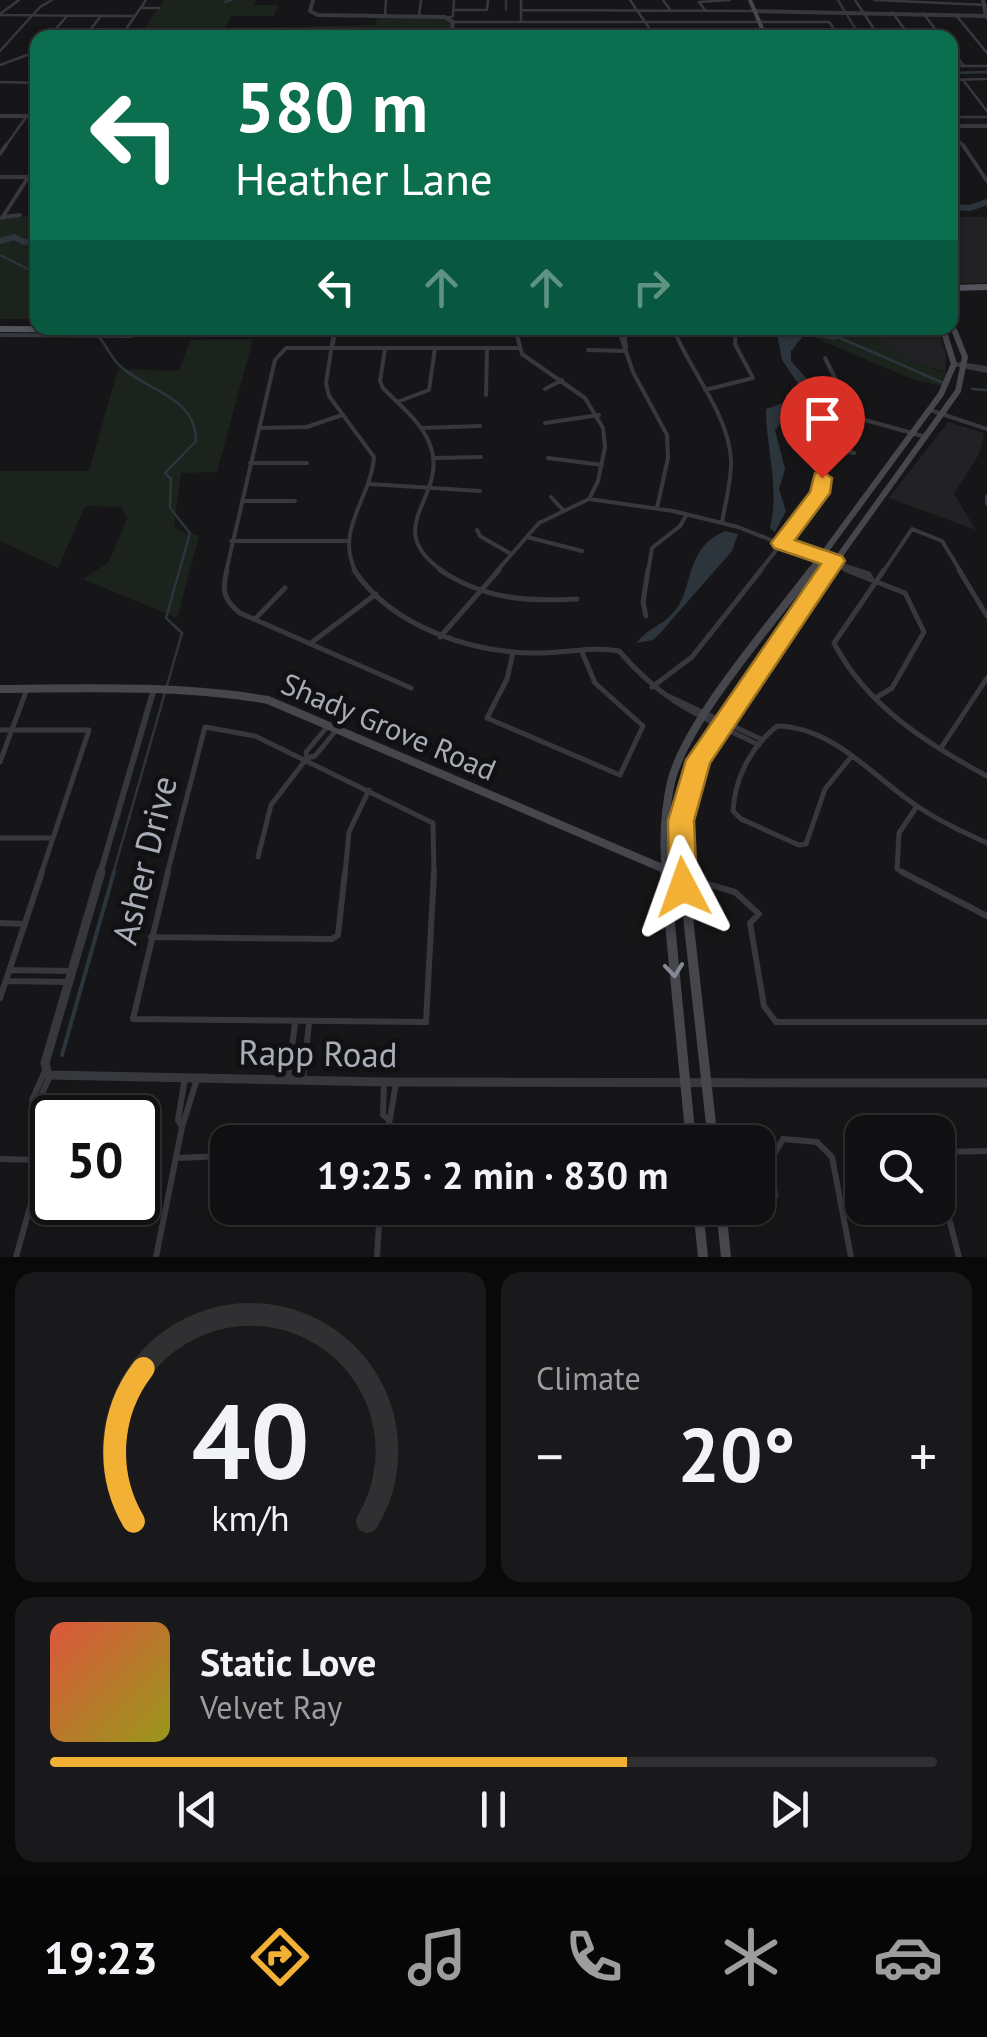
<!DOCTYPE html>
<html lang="en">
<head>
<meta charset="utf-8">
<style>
  :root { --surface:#101012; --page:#19191b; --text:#f1f3f6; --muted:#9c9d9f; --line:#303032; --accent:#f2b134 }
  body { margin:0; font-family:"PT Sans",sans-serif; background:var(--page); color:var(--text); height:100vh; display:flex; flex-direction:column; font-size:38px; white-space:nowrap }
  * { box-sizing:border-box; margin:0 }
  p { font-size:32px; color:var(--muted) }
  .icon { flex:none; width:55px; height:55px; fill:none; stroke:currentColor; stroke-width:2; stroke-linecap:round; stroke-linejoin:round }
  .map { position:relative; height:1257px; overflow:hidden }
  .drawer { display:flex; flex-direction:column; gap:15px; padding:15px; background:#09090a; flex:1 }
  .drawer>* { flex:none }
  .hud { position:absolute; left:30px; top:30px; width:928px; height:305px; border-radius:20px; box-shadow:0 2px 8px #0004,0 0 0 2px var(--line); background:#0b6e4f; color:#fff; overflow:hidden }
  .fabs { position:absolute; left:845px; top:1115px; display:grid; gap:20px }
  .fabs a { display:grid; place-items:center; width:110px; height:110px; border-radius:20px; background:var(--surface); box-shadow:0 2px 8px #0004,0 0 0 2px var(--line); font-size:50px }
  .speed { position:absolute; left:30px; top:1095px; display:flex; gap:20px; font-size:50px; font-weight:700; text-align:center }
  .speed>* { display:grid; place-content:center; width:130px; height:130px; border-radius:50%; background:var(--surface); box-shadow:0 2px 8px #0004,0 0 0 2px var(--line); line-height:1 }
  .speed .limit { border:5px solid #111; border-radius:15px; background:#fff; color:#111 }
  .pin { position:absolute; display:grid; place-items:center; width:85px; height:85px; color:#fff; margin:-102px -42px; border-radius:50% 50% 50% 0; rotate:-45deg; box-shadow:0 0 10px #0007 }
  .pin .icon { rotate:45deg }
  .me { position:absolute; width:110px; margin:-55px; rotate:356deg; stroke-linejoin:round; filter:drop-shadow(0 0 8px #0008) }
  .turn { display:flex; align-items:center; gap:35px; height:210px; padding:0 40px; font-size:45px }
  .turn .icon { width:130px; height:130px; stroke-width:2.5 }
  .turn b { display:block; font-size:70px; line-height:85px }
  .lanes { display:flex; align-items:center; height:95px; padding:0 40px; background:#0003; justify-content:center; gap:50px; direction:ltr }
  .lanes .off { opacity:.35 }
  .big { font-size:75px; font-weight:600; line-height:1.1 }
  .drawer .card { flex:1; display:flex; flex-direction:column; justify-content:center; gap:15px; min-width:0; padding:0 35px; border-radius:20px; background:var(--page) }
  .drawer .dial { align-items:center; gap:0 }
  .dial svg { height:260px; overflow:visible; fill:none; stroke:var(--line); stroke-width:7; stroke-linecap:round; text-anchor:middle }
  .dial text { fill:var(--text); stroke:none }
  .song { display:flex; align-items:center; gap:30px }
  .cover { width:120px; height:120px; border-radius:15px; background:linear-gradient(135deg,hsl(10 70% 55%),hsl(60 70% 35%)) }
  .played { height:10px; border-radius:5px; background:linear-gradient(90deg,var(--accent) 65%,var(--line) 65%) }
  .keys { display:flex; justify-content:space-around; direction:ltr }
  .heat { display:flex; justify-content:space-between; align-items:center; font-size:55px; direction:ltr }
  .drawer .tiles { flex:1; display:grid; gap:15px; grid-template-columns:1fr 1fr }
  .card:last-child { grid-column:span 2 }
  .trip { position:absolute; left:210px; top:1125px; width:565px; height:100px; border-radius:20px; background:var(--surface); box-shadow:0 2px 8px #0004,0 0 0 2px var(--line); font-weight:600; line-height:100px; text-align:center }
  .tab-bar { display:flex; height:160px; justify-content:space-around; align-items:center; background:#060607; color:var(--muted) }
  .tab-bar .icon { width:70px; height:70px }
  .tab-bar .active { color:var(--accent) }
  .tab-bar b { font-size:45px; color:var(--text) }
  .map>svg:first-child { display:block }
</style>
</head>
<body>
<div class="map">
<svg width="987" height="1257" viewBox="0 0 987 1257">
  <rect width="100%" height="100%" fill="#161618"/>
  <path fill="#222225" d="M950 217H987V283H950Z
    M857 328H938L946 355 945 372 910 361Z
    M948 422 984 433 979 454 954 494 976 530 889 498Z"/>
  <path fill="#1c231d" d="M164 0H256L254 5H278L274 16H231L226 28 375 25 378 16 447 19 451 23 448 38H138Z
    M37 215V319H0V219Z
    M792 328H857L910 361 948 374 944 387 909 378Z
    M253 339 217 472 181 473 174 525 180 531 199 536 177 618 83 579 109 562 127 518 121 507 85 506 58 568 0 541V471H89L118 369 179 371 190 340Z"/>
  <path fill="#2c353c" d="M776 328 794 333 799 328H841L848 336 834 340 805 334 791 351V361L806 378 809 392 775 430 785 469 779 489 786 511 775 532 770 528C780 488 766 448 766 409L789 401 799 385 782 360Z
    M725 531 738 534 732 551 662 631 653 640 637 643C646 629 661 626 672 614 696 589 682 550 725 531Z"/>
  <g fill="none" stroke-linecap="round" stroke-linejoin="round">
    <path stroke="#2c353c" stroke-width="2.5" d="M506 0V10
      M838 0 861 38
      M225 2 231 0
      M950 73 987 72
      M0 255 38 274
      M838 337 941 382
      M100 338C106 346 112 358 119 365 147 392 196 396 196 441L165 473 171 479 170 508 190 533 166 618 182 633 113 874
      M972 389 987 390"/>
    <path stroke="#2c353c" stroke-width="4" d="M62 1055 114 872"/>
    <path stroke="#2c353c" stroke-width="6" d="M950 207 970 208 987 202
      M0 241 14 237 24 242 38 240"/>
    <path stroke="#37383d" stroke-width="2.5" d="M521 0V21
      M630 0 656 38
      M663 0 671 11
      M855 0 880 38
      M874 0 987 5
      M142 8H159
      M453 10H487L488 0
      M521 10 755 11
      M705 10 699 2 730 0
      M892 12 911 38
      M923 13 942 38
      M0 14 19 0
      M955 14 987 53
      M0 15 135 16
      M385 15 386 0
      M419 16 421 0
      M447 18 453 16 454 0
      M453 22H829L841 38
      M86 35 101 16
      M122 35 146 0
      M502 35 839 33
      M85 36H136
      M48 38 67 16
      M950 48 964 66
      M0 51 40 7 52 0
      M0 65 38 51
      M950 66H987
      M950 80 987 79
      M963 80 987 111
      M0 82 38 83
      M950 107 957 117
      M950 117H987
      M950 127 964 148
      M4 148 27 116"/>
    <path stroke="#37383d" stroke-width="4" d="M963 145 987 181
      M0 154 6 145
      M0 177H27
      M4 217 20 215
      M2 218 38 162
      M618 328 633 372 667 435 668 458 657 508
      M624 328 626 348
      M673 328C690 371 728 413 731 459 732 480 725 503 722 523
      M334 331 326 383 329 396 374 457C371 498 334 531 356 572
      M0 335 132 336
      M332 348 336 328
      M385 349 380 381 383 388C401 407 425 424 432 451 444 501 380 528 444 572
      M588 350 625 351
      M954 364 987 371
      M960 364 987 368
      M545 389 562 380
      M705 390 753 378 735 344 736 333
      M486 395 487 348
      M397 402 429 390 435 348
      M930 410 987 429
      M833 411 926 437
      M545 423 599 415
      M259 428 307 427 342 415
      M421 428 480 426
      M817 444 854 453
      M434 458 481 457
      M548 458 602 465
      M250 463H307
      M369 484 480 491
      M987 496V504
      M551 497 563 510
      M589 499 673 511 738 527 852 572
      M242 501H295
      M477 530 480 536 511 554
      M527 537 582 551
      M231 541H348
      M788 546 863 572
      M226 572 275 360 286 348H518
      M496 572 539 523 589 499 598 481 605 447 603 428 585 398 522 354 515 328
      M648 572 652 548 680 526 687 514
      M759 572 814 502 822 478 818 436 843 394 825 358
      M883 572 912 529 942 541 961 572"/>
    <path stroke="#37383d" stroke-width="5" d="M227 570C222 589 223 600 240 613L411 688
      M354 570C393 628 474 654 541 653 567 653 593 646 619 651 665 704 698 715 759 745
      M440 570C484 599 526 602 577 599
      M846 570 905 593 924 632 892 688 877 697
      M856 570 869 574 872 580
      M884 570 834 643C866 705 927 744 987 776
      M959 570 987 616
      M646 616 643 602 648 570
      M255 619 285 588
      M440 637 499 570
      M311 643 376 594
      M513 653 507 679 487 718 620 775 643 726 595 683 582 652
      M652 687 692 657 761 570
      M668 696 763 740
      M328 726 306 752 307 758 315 756 338 728
      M0 730H89L41 874
      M941 748 987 678
      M851 757 825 789 806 844 799 845 741 819 733 811C735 777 751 747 777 726 834 727 873 777 917 806 939 821 963 832 987 843
      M0 762 27 689
      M0 838H52
      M258 857 271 805 307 758
      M167 874 205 727 255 736 433 823 434 874
      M345 874 349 832 369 790
      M907 874 897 869 899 833 917 806"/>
    <path stroke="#37383d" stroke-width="6" d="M168 872 133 1019 426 1022 434 872
      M902 872 987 916
      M683 877 735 892 759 914 750 923 764 1006 776 1022H987
      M0 923 25 924
      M151 937 332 939 338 935 345 872
      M11 970 72 971
      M7 981 66 982
      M0 998 42 872
      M288 1079 295 1023
      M303 1080 309 1023
      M384 1082 383 1115 389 1120
      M37 1105 50 1076
      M182 1127 178 1120 185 1078
      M386 1142 396 1083
      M938 1152 987 1151
      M176 1158 225 1156
      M0 1159 42 1160
      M938 1177 959 1257
      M758 1205H765L775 1196 772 1158 783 1139 817 1142 832 1157 851 1257
      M16 1257 47 1146 46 1132 32 1100 45 1071
      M156 1257 182 1127 197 1079
      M377 1257 380 1208"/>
    <path stroke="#37383d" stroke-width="4" d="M313 0 310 11 318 15 445 17 453 22 451 38
      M983 0 986 17
      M755 11 987 16
      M0 116H38
      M950 126H987"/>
    <path stroke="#37383d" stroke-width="6" d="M100 874 153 692"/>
    <path stroke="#37383d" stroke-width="9" d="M101 872 45 1063 48 1075 384 1082 987 1083"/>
    <path stroke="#45474d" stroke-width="4" d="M750 0 766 38"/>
    <path stroke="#45474d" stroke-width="5" d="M950 319 956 335
      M943 328 945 335"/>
    <path stroke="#45474d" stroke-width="6" d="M810 572 941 394 954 364 944 332
      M828 572 958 391 965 357 955 332"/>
    <path stroke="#45474d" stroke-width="8" d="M0 689C89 688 180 685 268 700L676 874
      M666 874C663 842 664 813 671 782 686 721 772 623 812 570
      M683 874 679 839 698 760 830 570"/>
    <path stroke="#45474d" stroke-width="10" d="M665 872 691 1142
      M670 872 683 877
      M683 872 713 1142
      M698 1208 703 1257
      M721 1208 726 1257"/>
    <path stroke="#53555c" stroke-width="6" d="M950 288 987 287
      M0 329 619 333 671 328"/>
    <path stroke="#53555c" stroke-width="8" d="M482 332H628"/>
  </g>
  <defs><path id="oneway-chevron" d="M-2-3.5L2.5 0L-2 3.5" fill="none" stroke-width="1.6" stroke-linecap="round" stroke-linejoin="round" transform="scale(2.5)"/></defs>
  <use stroke="#858993" href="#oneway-chevron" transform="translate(674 970) rotate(84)"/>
  <path fill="#f2b134" stroke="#9d7322" stroke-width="2.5" d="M822 471 832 478 830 493 795 540 842 556 845 561 710 763 694 821 697 887 693 896 683 899 673 896 669 887 668 821 686 760 821 564 774 548 771 543 810 492 815 473Z"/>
  <g text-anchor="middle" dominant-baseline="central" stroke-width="10" stroke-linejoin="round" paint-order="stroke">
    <g font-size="30" fill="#a8adb8" stroke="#111113">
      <text transform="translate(389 726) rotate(23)">Shady Grove Road</text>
    </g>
    <g font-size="35" fill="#a8adb8" stroke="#111113">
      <text transform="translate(144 860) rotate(-76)">Asher Drive</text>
      <text transform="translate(318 1053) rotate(1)">Rapp Road</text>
    </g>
  </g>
</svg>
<div class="fabs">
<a><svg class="icon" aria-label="search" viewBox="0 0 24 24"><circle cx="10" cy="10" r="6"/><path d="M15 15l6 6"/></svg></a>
</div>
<div class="speed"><div class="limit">50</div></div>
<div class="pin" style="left:822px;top:478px;background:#d93025"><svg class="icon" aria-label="arrive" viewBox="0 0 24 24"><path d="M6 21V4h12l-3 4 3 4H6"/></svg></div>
<svg class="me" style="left:683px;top:887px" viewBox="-20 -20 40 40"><path d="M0-17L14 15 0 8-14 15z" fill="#f2b134" stroke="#fff" stroke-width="4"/></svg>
<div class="trip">19:25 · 2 min · 830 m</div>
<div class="hud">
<div class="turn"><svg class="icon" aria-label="left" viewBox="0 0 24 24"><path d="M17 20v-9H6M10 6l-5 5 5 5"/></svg><div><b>580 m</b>Heather Lane</div></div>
<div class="lanes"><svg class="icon" aria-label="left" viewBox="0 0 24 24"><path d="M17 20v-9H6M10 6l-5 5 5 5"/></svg><svg class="icon off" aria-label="ahead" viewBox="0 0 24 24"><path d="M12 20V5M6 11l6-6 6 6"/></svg><svg class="icon off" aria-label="ahead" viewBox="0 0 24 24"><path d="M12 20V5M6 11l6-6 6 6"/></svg><svg class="icon off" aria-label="right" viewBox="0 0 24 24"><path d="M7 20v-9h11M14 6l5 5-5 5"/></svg></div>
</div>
</div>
<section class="drawer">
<div class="tiles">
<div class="card dial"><svg viewBox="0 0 100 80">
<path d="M14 69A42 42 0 1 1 86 69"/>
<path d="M14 69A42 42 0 0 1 17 22" stroke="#f2b134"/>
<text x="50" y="56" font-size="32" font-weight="700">40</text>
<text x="50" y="72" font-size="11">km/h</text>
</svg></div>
<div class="card"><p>Climate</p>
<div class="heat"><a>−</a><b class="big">20°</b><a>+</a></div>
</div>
<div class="card">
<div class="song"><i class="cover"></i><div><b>Static Love</b><p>Velvet Ray</p></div></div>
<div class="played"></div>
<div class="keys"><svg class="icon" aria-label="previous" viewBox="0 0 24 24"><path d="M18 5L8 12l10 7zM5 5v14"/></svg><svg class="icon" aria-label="pause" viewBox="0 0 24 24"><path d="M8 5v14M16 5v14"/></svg><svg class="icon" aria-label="next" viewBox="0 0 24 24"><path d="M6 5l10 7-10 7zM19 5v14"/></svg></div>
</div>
</div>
</section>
<nav class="tab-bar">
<b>19:23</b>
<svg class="icon active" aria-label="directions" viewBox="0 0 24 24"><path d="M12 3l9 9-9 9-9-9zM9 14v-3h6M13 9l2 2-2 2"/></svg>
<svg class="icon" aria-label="music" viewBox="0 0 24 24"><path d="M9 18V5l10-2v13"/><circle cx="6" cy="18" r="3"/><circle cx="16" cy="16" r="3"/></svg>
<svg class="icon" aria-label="phone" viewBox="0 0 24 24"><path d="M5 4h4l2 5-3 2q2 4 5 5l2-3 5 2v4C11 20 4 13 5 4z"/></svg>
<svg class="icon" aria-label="climate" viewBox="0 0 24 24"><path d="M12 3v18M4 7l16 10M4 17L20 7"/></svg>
<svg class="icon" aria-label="car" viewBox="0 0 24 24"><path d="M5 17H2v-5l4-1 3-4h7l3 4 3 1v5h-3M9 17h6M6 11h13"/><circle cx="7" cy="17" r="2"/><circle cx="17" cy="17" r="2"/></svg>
</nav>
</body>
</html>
